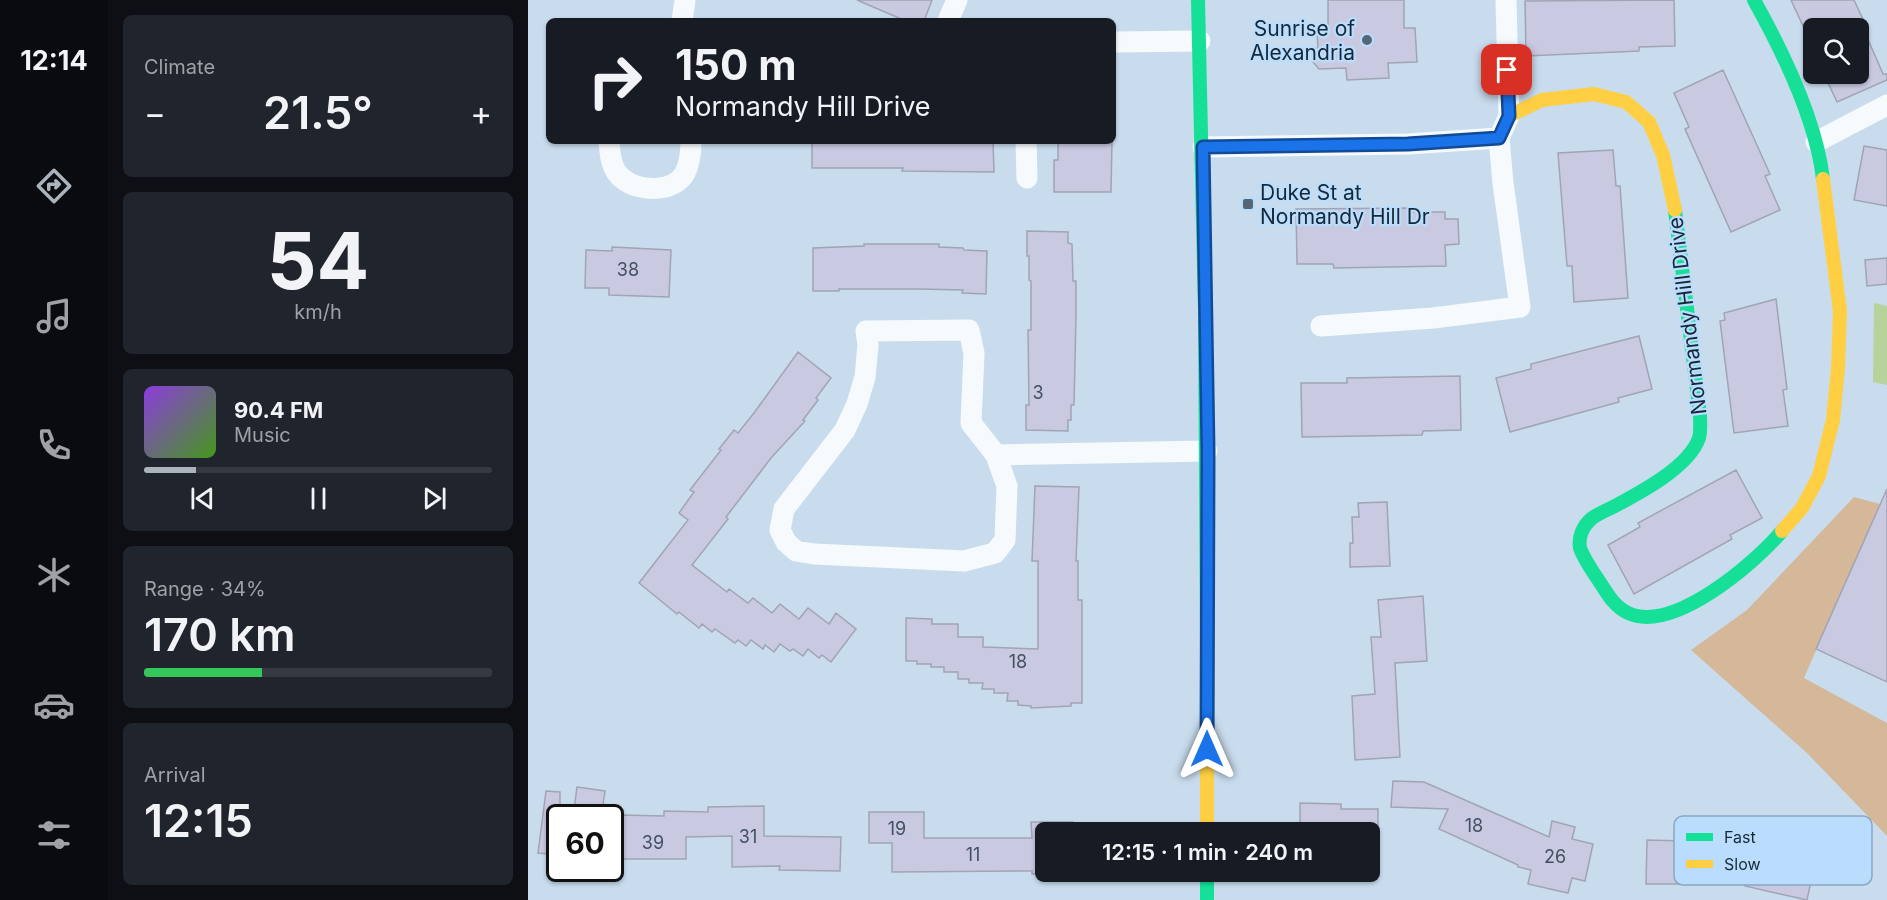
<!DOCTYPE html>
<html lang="en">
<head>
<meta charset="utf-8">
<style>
  :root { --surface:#171b24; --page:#20242c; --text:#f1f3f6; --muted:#9ea1a6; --line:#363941; --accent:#abb4bd }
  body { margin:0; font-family:Inter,sans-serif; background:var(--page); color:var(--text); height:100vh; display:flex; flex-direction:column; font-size:22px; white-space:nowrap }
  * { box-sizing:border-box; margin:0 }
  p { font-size:20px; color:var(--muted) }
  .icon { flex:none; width:33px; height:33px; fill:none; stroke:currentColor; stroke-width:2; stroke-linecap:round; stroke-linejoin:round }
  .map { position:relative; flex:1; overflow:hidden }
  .details { display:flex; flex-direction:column; gap:15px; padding:15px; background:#0d0f14; width:420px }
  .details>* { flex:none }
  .top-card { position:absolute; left:18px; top:18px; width:570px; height:126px; border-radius:9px; box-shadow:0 2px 4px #0004; background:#171b24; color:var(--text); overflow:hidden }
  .controls { position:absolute; left:1275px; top:18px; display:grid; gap:12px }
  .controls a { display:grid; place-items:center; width:66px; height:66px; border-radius:9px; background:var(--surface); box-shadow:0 2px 4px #0004; font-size:30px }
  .speed { position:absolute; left:18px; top:804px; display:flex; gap:12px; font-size:30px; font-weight:700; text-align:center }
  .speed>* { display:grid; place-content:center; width:78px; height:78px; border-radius:50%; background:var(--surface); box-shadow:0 2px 4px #0004; line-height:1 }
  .speed .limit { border:3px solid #111; border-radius:9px; background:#fff; color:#111 }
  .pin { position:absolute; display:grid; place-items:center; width:51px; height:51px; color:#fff; margin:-26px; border-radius:12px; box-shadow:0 3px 9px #0006 }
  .me { position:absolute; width:66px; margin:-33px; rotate:0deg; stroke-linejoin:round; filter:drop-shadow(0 0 4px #0008) }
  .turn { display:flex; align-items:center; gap:21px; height:126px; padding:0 30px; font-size:27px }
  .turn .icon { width:78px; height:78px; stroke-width:2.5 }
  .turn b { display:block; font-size:42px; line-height:51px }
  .big { font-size:45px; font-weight:600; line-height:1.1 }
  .details .card { flex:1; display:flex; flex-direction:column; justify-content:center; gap:9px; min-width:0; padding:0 21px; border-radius:9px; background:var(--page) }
  .details .dial { align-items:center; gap:0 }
  .dial b { font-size:78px; line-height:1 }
  .song { display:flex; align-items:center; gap:18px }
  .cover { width:72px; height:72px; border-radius:9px; background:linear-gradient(135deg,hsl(270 70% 55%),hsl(100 70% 35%)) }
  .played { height:6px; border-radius:3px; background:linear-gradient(90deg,var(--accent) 15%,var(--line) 15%) }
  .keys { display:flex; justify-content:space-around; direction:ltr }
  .heat { display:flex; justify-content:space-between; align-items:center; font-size:33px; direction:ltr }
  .charge { height:9px; border-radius:4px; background:linear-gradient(90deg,#34c759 34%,var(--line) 0) }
  .trip { position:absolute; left:507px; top:822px; width:345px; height:60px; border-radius:9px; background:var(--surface); box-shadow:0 2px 4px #0004; font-weight:600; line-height:60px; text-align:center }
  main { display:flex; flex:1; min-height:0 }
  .dock { display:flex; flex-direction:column; width:108px; justify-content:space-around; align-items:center; background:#090b0e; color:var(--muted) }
  .dock .icon { width:42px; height:42px }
  .dock .on { color:var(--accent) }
  .dock b { font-size:27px; color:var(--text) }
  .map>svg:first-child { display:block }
</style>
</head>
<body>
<main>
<nav class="dock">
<b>12:14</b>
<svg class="icon on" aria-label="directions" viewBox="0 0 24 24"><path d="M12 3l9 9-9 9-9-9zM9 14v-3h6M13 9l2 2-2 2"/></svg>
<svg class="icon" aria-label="music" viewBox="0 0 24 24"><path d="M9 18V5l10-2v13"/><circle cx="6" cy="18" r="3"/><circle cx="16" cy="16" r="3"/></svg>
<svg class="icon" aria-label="phone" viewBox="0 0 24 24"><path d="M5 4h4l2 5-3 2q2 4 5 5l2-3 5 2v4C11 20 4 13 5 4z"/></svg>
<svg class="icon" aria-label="climate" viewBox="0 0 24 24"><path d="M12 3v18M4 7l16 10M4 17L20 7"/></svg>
<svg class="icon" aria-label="car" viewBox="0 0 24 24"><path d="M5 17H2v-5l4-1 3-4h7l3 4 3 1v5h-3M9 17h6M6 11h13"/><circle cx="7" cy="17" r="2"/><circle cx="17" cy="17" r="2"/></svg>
<svg class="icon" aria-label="filters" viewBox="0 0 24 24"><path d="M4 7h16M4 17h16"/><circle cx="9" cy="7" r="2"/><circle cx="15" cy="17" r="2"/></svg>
</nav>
<section class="details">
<div class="card"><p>Climate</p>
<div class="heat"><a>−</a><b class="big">21.5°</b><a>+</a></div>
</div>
<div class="card dial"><b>54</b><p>km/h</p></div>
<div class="card">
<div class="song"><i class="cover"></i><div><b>90.4 FM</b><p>Music</p></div></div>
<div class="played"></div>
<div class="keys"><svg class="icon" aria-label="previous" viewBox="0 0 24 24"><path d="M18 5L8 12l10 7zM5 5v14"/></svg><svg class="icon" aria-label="pause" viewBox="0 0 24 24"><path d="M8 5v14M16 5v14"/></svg><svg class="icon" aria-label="next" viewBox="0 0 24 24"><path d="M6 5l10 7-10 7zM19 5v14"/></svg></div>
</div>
<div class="card"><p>Range · 34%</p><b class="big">170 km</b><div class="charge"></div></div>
<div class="card"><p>Arrival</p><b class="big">12:15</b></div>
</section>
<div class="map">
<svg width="1359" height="900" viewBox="0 0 1359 900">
  <rect width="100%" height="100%" fill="#c9dcee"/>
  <path fill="#d5b899" d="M1326 497 1352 504 1276 678 1359 723V836L1278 752 1163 650 1219 610Z"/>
  <path fill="#b7d39b" d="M1346 303 1359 306V385L1345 382Z"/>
  <path fill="#c9cae2" stroke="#a0a4b5" stroke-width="1.5" d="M329 0H404L396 21H378Z
    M800 0H876V28H887L889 62 860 63 861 78 819 80 818 68 791 69 785 62V52L790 47 789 32 800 31Z
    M1146 0 1147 46 1111 47V51L998 56 997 1Z
    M1263 0H1326L1339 28H1335L1355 74H1359V80L1309 102 1296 74H1330V28H1281L1279 24 1275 26Z
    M1195 70 1242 174 1237 176 1252 210 1203 232 1157 129 1161 127 1146 93Z
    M284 141H465L466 172 374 171 375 168H284Z
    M530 141H584L583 192H526V160H530Z
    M1336 146 1359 150V206L1326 200Z
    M1085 150 1088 186H1092L1100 298 1046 302 1044 266H1039L1030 153Z
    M880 208V212H917V219H930L931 244 917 245 918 266 806 268 805 264H769L768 209Z
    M499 231 540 232V243L544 244 545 281H548V317L546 405H543V420H540V431L498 430V405H501L500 330H503V281L501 280V256H499Z
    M336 244H411V247L435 248 436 250 459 251 458 294 434 293 435 290 391 289H311V291H285V248L336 246Z
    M84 247 143 250 141 297 81 295V288H57L58 250 84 251Z
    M1359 258V284L1339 286 1337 260Z
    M1248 299 1259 389 1255 390 1260 426 1206 433 1192 321 1197 320 1196 313Z
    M1111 336 1124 389 1090 398 1091 402 982 432 968 378 1003 369V364Z
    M270 352 303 378 288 398 290 400 275 420 277 421 243 458 198 517 200 519 164 565 199 592 201 589 220 603 225 598 244 613 252 604 271 619 280 608 301 624 308 613 328 629 303 662 294 655 291 658 280 649 275 656 265 649 262 651 252 644 246 652 237 645 235 649 223 640 218 646 210 640 207 643 187 629 184 632 174 624 171 628 151 612 149 614 111 583 160 520 151 513 166 492 162 490 193 450 191 449 206 430 210 433 226 413Z
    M932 376 933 430 895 431 894 435 774 437 773 383H819V378Z
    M1208 470 1234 518 1202 535 1204 539 1106 594 1080 545 1112 527 1110 523Z
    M507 486 551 487 548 561H550V600H554V703H543V706L503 708V706L490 705V701H479L480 693H466V689H454L455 683H441V679H430V672H416V667H403V664H389V661H378V618L404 619V624H430V637H455V647L510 649V561H504Z
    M1359 489V682L1288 649Z
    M859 502 862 566 822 567V543H825L824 517H831L830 503Z
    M895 596 899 661 867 663 872 757 827 760 824 696 847 694 843 637H853L850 600Z
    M865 781 896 782 1021 837 1024 821 1047 827 1044 839 1065 844 1057 881 1044 878 1040 893 1000 884 1003 870 990 867V865L911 829 920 809 863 807Z
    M49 787 77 791 73 818H45Z
    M18 791 32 792V855L10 853Z
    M772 803 813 804V809H850V832H772Z
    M236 806V836L313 837 312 871 251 870 252 866 204 867V836L158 837V859H93V815L136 816V811L180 812V807Z
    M341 812H396V838H504L503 822H545L546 832H518V872H546V874H504V871L364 872V843H341Z
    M1158 829 1183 830 1181 884H1118L1119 840 1157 841Z
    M1226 844 1288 857 1279 900 1217 886Z"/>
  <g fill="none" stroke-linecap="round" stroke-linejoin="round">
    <path stroke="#f7fafc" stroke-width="21" d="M154 21 157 0
      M420 21 429 0
      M585 42 672 41
      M81 141C82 154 83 171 95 179 111 192 146 193 157 173 162 163 163 152 163 141
      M498 141 499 178
      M1288 142 1359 105
      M675 147 880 144 971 138
      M793 326 905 318 992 307 975 183 971 138 981 116 978 0
      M441 330 446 353 443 423 468 455 479 486 477 540 467 553 436 561 286 554 268 551 258 542 252 530 256 509 317 430 329 404 337 377 340 345 338 331Z
      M468 455 679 451"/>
    <path stroke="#16e098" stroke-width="14" d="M670 0 677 312 679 639
      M1226 0C1255 52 1288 119 1295 179
      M1147 210 1172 415C1172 422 1173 431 1171 438 1161 467 1113 492 1087 506 1079 510 1069 514 1063 519 1055 526 1050 537 1052 548 1056 560 1066 573 1073 584 1080 595 1087 607 1100 613 1145 634 1227 563 1254 531
      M679 872V900"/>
    <path stroke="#ffcf43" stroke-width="14" d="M981 116 1014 100 1066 94 1098 102 1121 122 1135 155 1147 210
      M1254 531 1274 508 1291 476 1305 420 1310 368 1312 311 1295 179
      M679 832V639"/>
  </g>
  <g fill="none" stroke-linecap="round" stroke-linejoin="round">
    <defs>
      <path id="route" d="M679 749 680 451 675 147 880 144 971 138 981 116 979 70"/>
    </defs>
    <use href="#route" stroke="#114b97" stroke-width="15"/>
    <use href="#route" stroke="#1a73e8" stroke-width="10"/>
  </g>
  <g fill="#556777" stroke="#baddfd" stroke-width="2">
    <circle cx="839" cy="40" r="6"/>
    <rect x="714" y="198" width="12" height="12" rx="3"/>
  </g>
  <g text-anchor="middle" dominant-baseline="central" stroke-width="4.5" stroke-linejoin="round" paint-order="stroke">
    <g font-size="18" fill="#435062">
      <text x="100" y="269">38</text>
      <text x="510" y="392">3</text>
      <text x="490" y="661">18</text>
      <text x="946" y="825">18</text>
      <text x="369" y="828">19</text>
      <text x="220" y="836">31</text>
      <text x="125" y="842">39</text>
      <text x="445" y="854">11</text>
      <text x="1027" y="856">26</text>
    </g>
    <g font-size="21" fill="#162837" stroke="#baddfd" text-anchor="end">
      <text x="827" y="28">Sunrise of<tspan x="827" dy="24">Alexandria</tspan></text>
      <text x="732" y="192" text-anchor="start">Duke St at<tspan x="732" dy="24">Normandy Hill Dr</tspan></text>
    </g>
    <g font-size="21" fill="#162837" stroke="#baddfd">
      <text transform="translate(1159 316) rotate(-97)">Normandy Hill Drive</text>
    </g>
  </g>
  <rect x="1146" y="816" width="198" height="69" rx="9" fill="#baddfd" stroke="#89a7c2" stroke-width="1.5"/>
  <rect x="1158" y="833" width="27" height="8" fill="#16e098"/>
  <rect x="1158" y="860" width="27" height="8" fill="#ffcf43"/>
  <g font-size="16" fill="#162837">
    <text x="1196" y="843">Fast</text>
    <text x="1196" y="870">Slow</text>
  </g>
</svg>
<div class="controls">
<a><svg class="icon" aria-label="search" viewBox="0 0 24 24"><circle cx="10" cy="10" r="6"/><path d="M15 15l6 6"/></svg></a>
</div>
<div class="speed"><div class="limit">60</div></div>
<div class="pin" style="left:979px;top:70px;background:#d93025"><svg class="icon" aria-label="arrive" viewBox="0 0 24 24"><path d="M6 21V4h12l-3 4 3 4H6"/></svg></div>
<svg class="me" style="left:679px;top:749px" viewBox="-20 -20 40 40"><path d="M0-17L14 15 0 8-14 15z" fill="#1a73e8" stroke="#fff" stroke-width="4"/></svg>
<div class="trip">12:15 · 1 min · 240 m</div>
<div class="top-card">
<div class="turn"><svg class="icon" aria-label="right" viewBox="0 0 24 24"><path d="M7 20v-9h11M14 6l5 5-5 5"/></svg><div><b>150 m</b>Normandy Hill Drive</div></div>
</div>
</div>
</main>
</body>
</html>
